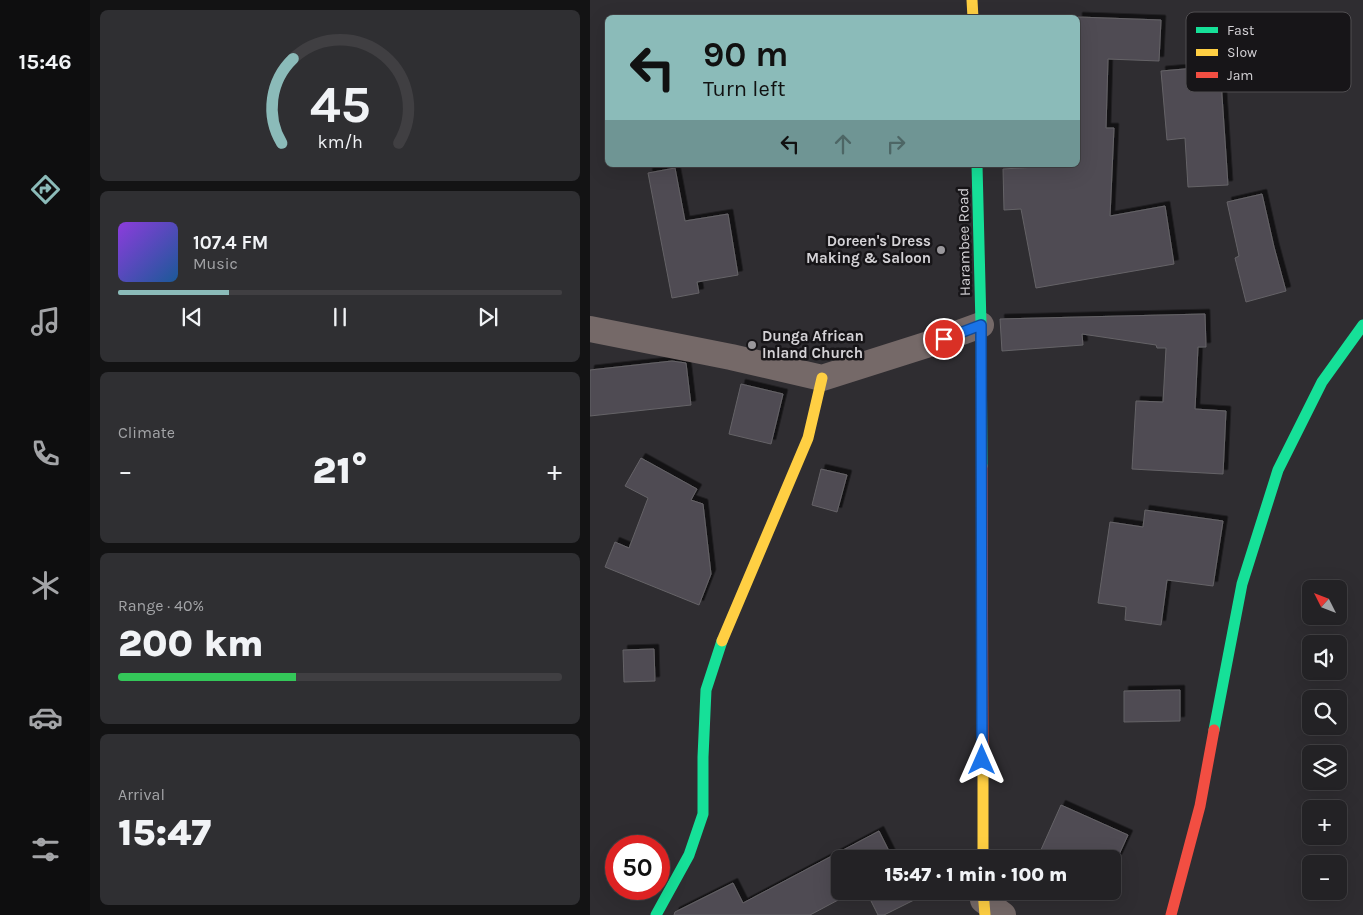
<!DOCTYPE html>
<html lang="en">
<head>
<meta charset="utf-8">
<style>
  :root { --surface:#232225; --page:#2f2f32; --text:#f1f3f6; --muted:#a3a4a7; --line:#403f42; --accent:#8bbbb9 }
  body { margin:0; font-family:Karla,sans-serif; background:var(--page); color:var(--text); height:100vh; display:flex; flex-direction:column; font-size:19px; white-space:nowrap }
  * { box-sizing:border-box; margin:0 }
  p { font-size:16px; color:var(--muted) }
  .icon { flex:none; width:28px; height:28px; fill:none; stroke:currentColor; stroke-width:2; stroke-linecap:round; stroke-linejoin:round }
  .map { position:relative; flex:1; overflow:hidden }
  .panel { display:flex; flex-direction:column; gap:10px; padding:10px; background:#131314; width:500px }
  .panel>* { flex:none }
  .banner { position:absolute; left:15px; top:15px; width:475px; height:152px; border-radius:8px; box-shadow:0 5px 20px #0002,0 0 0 1px var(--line); background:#8bbbb9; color:#111; overflow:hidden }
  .needle { width:32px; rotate:312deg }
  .controls { position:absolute; left:712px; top:580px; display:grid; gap:10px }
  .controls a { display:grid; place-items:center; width:45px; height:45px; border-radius:8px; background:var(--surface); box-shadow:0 5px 20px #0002,0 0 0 1px var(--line); font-size:25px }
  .speed { position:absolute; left:15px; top:835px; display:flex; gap:10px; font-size:25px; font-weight:700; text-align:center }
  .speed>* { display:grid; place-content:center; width:65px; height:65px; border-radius:50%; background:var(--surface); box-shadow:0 5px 20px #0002,0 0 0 1px var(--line); line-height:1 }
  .speed .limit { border:8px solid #d22; background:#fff; color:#111 }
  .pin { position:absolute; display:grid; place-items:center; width:42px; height:42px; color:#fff; margin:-21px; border:2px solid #fff; border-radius:50%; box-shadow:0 1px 5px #0007 }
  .me { position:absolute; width:55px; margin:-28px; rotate:0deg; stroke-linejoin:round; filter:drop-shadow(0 0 4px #0008) }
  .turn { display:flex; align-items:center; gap:18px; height:105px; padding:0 15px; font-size:22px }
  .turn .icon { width:65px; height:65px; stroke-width:2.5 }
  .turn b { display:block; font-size:35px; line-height:42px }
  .lanes { display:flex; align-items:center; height:48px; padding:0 15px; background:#0003; justify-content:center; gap:25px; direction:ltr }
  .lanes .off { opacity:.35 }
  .big { font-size:38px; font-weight:800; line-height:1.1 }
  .panel .tile { flex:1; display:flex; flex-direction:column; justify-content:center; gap:8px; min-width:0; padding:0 18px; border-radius:8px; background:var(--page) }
  .panel .dial { align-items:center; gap:0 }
  .dial svg { height:130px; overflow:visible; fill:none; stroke:var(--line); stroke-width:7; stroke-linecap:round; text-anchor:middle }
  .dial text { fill:var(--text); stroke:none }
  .song { display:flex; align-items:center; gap:15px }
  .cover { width:60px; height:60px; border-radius:8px; background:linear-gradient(135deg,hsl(270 70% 55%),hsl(210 70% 35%)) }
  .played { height:5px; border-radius:2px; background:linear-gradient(90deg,var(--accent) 25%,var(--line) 25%) }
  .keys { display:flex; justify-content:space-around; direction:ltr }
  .heat { display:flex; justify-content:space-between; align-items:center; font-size:28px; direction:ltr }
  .charge { height:8px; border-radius:4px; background:linear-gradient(90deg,#34c759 40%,var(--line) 0) }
  .trip { position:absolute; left:241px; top:850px; width:290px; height:50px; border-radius:8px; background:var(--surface); box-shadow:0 5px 20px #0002,0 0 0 1px var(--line); font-weight:800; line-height:50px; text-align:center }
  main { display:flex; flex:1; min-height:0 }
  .tab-bar { display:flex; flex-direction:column; width:90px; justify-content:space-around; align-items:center; background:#0e0e0f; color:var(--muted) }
  .tab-bar .icon { width:35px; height:35px }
  .tab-bar .selected { color:var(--accent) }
  .tab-bar b { font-size:22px; color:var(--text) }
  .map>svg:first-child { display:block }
</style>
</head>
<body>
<main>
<nav class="tab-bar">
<b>15:46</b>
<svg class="icon selected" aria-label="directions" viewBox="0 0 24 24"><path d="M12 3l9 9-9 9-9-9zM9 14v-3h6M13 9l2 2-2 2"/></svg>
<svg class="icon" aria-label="music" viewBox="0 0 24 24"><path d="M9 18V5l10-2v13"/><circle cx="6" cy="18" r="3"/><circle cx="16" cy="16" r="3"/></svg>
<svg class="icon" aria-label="phone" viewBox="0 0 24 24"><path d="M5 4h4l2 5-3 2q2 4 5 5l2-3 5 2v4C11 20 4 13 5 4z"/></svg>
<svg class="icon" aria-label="climate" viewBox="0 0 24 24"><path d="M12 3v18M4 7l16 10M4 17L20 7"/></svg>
<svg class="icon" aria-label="car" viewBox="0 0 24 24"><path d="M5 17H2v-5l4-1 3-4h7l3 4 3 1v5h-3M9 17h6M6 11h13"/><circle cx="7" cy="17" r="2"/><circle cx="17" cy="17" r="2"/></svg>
<svg class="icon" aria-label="filters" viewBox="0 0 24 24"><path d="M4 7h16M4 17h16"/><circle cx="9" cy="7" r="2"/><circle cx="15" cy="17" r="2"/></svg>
</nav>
<section class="panel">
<div class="tile dial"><svg viewBox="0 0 100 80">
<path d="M14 69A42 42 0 1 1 86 69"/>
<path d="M14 69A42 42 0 0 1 21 17" stroke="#8bbbb9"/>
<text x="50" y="56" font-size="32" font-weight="700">45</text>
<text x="50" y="72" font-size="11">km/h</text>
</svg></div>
<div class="tile">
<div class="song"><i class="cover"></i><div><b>107.4 FM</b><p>Music</p></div></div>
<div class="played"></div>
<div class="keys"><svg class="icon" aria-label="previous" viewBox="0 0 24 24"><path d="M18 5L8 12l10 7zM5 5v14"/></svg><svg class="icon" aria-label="pause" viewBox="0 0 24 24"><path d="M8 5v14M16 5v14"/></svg><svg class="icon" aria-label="next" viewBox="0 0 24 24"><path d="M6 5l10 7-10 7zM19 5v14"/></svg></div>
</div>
<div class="tile"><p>Climate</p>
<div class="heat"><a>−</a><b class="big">21°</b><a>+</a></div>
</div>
<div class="tile"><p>Range · 40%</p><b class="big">200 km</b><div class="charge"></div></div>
<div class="tile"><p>Arrival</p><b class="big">15:47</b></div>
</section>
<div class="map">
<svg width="773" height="915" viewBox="0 0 773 915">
  <defs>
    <filter id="shadow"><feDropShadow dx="4.5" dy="-4.5" stdDeviation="0" flood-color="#0009"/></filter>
  </defs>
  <rect width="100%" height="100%" fill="#2f2d31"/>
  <path fill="#4f4b53" stroke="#656367" filter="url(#shadow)" d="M488 17 571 20 569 61 518 59 516 128H524L520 216 575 206 584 264 446 288 431 209 414 210 413 169 447 167V165H488Z
    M630 66 638 185 598 187 595 138 577 140 571 71Z
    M85 168 95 221 138 214 148 275 107 282 109 293 82 298 58 173Z
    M672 194 684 247 696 291 656 302 645 258 649 256 637 202Z
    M615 314 616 347H608L605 409 636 411 633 474 542 469 546 401 573 402 576 348H567L566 345 492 334 493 345 412 351 410 319Z
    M82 361 96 363 101 405 0 416V370Z
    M151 384 193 394 181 444 139 434Z
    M51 458 107 489 101 500 113 504 121 574 109 605 15 567 25 542 39 548 58 498 35 486Z
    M231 469 257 475 247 512 222 505Z
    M555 510 633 521 623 586 577 580 571 625 535 620 536 607 508 603 520 522 553 527Z
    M64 649 65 681 34 682 33 650Z
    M590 690V721L534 722V691Z
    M471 805 538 835 527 859H465L450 852Z
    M289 831 303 859H250V891H265L220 915H84L85 912 143 883 153 903Z
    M276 891H320L324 900 294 915H288Z"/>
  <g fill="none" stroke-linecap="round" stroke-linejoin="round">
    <path stroke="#756968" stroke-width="26" d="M0 329 141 357 232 378 336 345 391 325
      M393 900 413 915"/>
    <path stroke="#16e098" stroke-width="11" d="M387 165 391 325 392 466
      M624 730 652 584 688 470 732 382 773 325
      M66 915 99 855 113 814V757L116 690 132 641"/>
    <path stroke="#ffcf43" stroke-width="11" d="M382 0 383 18
      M132 641 218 438 232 378
      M393 752V859
      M393 891 395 915"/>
    <path stroke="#f24e42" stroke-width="11" d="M392 466 393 752
      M581 915 610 806 624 730"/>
  </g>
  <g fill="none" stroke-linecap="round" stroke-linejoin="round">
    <defs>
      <path id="route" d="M354 339 391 325 392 760"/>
    </defs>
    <use href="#route" stroke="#114b97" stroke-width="12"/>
    <use href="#route" stroke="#1a73e8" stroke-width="9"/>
  </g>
  <g fill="#9a989c" stroke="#171518" stroke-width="2">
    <circle cx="351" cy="250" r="5"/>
    <circle cx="162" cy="345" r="5"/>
  </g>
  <g text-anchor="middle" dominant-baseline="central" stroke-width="5" stroke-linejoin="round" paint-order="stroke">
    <g font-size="15" font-weight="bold" fill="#d4d2d6" stroke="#171518" text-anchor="end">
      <text x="341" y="241">Doreen's Dress<tspan x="341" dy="17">Making &amp; Saloon</tspan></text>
      <text x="172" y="336" text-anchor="start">Dunga African<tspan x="172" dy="17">Inland Church</tspan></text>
    </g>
    <g font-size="15" fill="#d4d2d6" stroke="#171518">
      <text transform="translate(374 242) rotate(-91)">Harambee Road</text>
    </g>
  </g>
  <rect x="596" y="12" width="165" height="80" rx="8" fill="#171518" stroke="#504e51" stroke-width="1"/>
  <rect x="606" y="27" width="22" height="6" fill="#16e098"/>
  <rect x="606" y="49" width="22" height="7" fill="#ffcf43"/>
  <rect x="606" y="72" width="22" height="6" fill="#f24e42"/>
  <g font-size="14" fill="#d4d2d6">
    <text x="637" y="35">Fast</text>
    <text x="637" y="57">Slow</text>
    <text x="637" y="80">Jam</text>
  </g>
</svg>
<div class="controls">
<a><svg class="needle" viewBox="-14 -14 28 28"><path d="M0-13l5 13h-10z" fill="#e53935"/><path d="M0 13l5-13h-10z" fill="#a3a4a7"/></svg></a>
<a><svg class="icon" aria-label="sound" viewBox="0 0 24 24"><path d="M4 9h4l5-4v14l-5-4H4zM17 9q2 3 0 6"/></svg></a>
<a><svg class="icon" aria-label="search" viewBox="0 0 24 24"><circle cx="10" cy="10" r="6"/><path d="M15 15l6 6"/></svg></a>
<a><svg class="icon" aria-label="layers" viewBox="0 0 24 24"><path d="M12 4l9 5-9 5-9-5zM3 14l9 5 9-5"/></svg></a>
<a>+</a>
<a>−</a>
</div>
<div class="speed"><div class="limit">50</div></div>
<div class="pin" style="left:354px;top:339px;background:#d93025"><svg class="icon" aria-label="arrive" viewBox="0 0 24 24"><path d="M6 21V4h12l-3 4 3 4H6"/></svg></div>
<svg class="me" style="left:392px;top:760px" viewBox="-20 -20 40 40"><path d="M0-17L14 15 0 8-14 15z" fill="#1a73e8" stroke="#fff" stroke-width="4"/></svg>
<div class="trip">15:47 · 1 min · 100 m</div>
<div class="banner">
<div class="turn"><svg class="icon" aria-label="left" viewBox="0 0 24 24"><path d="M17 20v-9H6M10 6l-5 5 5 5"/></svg><div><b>90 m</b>Turn left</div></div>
<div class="lanes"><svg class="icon" aria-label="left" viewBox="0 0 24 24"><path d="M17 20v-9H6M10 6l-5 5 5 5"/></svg><svg class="icon off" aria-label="ahead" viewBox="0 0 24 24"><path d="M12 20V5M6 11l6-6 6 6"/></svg><svg class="icon off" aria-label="right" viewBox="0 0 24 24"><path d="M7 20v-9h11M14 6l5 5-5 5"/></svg></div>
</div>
</div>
</main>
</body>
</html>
